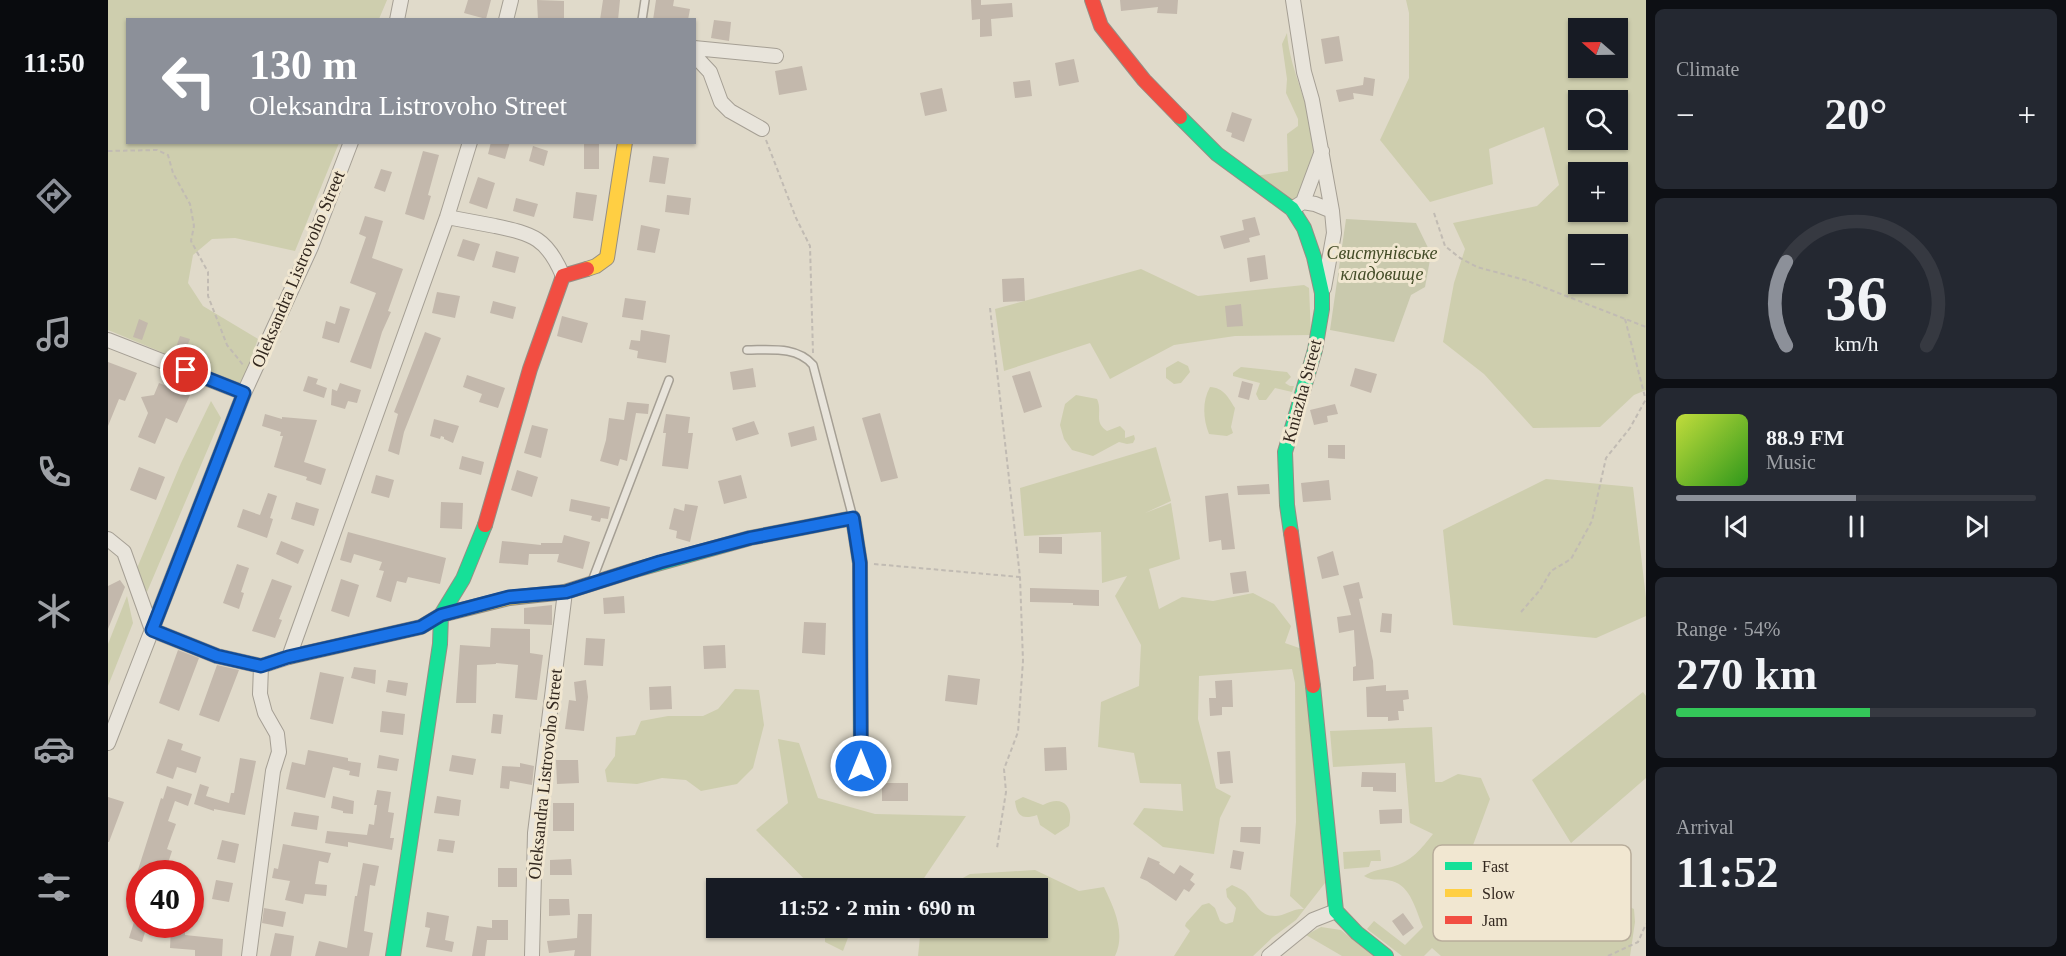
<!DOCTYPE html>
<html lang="en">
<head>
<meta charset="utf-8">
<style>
  :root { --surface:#171b24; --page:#242831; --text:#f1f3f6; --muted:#9ea1a6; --line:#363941; --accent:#8c9099 }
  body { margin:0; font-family:Georgia,serif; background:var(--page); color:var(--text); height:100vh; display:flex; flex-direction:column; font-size:22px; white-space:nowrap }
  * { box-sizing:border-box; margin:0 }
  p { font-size:20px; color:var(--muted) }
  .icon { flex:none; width:33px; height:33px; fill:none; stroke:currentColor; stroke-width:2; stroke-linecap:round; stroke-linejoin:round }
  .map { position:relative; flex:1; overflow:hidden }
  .drawer { display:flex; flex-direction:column; gap:9px; padding:9px; background:#0d0f14; width:420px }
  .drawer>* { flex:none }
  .banner { position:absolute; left:18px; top:18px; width:570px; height:126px; border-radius:0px; box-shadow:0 2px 4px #0004; background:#8c9099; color:#fff; overflow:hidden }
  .needle { width:39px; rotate:290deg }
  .buttons { position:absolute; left:1460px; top:18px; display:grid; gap:12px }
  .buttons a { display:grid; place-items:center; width:60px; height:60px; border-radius:0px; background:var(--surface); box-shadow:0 2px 4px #0004; font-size:30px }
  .speed { position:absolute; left:18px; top:860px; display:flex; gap:12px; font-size:30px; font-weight:700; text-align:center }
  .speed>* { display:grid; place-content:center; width:78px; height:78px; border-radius:50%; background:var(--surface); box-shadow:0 2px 4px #0004; line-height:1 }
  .speed .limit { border:9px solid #d22; background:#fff; color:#111 }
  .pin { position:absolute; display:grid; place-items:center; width:51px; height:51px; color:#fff; margin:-26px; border:3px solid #fff; border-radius:50%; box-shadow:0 2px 6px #0007 }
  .me { position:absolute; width:66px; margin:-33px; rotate:0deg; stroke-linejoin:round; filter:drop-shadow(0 0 4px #0008) }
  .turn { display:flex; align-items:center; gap:21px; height:126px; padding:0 24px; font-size:27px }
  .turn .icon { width:78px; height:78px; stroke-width:2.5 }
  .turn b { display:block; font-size:42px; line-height:51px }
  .big { font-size:45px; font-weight:700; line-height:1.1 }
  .drawer .card { flex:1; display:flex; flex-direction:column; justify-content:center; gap:9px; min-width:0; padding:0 21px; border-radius:9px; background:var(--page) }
  .drawer .dial { align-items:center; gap:0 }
  .dial svg { height:156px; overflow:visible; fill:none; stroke:var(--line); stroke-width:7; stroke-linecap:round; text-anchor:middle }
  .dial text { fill:var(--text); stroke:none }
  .song { display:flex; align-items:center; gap:18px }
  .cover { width:72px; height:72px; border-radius:9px; background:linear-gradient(135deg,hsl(70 70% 55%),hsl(110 70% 35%)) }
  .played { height:6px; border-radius:3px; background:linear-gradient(90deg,var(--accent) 50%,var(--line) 50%) }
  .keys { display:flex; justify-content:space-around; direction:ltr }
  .heat { display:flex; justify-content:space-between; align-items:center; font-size:33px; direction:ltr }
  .charge { height:9px; border-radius:4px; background:linear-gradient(90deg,#34c759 54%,var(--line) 0) }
  .trip { position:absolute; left:598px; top:878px; width:342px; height:60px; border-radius:0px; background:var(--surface); box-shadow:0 2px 4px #0004; font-weight:700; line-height:60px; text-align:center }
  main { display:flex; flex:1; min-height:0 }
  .tab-bar { display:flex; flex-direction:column; width:108px; justify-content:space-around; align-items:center; background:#090b0e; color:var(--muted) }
  .tab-bar .icon { width:42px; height:42px }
  .tab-bar .selected { color:var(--accent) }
  .tab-bar b { font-size:27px; color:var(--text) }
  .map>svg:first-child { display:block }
</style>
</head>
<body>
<main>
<nav class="tab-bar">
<b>11:50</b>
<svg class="icon selected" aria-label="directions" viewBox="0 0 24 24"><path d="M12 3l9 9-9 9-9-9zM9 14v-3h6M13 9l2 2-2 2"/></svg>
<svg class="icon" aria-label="music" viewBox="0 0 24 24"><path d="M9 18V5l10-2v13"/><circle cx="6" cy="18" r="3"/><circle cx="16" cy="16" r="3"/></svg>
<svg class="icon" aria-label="phone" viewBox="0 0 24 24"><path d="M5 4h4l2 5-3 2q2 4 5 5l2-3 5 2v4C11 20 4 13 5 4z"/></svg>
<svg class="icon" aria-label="climate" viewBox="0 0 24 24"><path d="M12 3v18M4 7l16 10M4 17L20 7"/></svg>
<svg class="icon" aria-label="car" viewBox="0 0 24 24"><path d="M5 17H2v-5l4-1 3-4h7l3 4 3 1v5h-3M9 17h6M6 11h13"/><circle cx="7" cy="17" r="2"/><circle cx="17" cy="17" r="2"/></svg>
<svg class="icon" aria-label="filters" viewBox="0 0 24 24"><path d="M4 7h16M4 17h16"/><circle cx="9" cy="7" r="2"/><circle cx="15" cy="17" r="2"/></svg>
</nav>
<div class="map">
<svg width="1538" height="956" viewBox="0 0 1538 956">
  <rect width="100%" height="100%" fill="#e0daca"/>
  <path fill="#ceceae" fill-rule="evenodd" d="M0 0H279L271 19 20 20V142L231 143 187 251 127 238 104 239 85 255 80 283 95 306 150 339 133 385 0 330Z
    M1298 0H1538V390L1526 395 1492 427 1425 428 1376 374 1335 342 1346 283 1357 249 1345 223 1429 206 1451 185 1436 127 1381 149 1385 184 1322 202 1272 140 1301 78V13ZM1470 28H1509V68H1470ZM1470 100H1509V140H1470ZM1470 172H1509V212H1470ZM1470 244H1509V284H1470Z
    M1179 33C1182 75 1206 108 1205 152 1205 166 1196 183 1192 197L1185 201 1147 176 1180 171 1179 134 1190 126V119L1178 93 1179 79 1174 44Z
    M1033 269 1090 296 1196 285 1201 288 1203 335 1127 336 1066 345 1002 379 982 343 896 371 887 309Z
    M1070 361 1080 366 1082 372 1073 383 1066 384 1058 378V368Z
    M1133 367 1179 372 1183 377 1177 383 1182 386H1186L1184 392 1167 388 1158 400H1151L1148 394 1152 383 1125 376V373Z
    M1102 387C1116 388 1120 397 1127 408L1123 427 1125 433 1119 436 1101 434C1095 419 1094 401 1102 387Z
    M968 395 989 399C995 412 985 422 999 431L1012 426 1017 431V438L1026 435 1027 439 1025 443 1019 444 1011 442 985 456 964 450 956 439 952 425 957 404Z
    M103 401 113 418 39 592 27 573 73 463Z
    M1048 447 1063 501 1037 513 1063 503 1072 559 1041 569 1051 609 1074 597 1105 601 1145 593 1166 604 1183 626 1177 643 1194 649 1217 883 1188 920 1165 937 1145 956H1066L1082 931 1077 926 1078 923 1094 905 1101 903 1107 908 1112 921 1118 924 1125 922 1128 908 1119 897 1118 889 1124 885C1128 887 1134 889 1137 892 1147 901 1150 916 1167 916 1177 916 1185 908 1196 909L1182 896 1188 822 1187 683 1184 669 1091 676 1090 719 1108 788 1123 796 1112 818 1106 854 1055 847 1025 824 1036 808 1075 811 1073 784 1032 783 1026 753 990 747 993 702 1031 686 1033 645 1007 596 1019 576 994 583 993 532 916 536 912 488Z
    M1438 479 1525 487 1538 598V616L1488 638 1345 625 1335 530Z
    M19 596 25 623 0 686V644Z
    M627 689 651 690 656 725 645 768 629 784 593 791 578 780 554 778 529 784 499 782 497 770 507 756 508 737 527 735 533 721 560 716H595L610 709Z
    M1535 692 1538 696V778L1463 843 1424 780Z
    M1324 727 1327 782H1334L1350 774 1373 778 1382 799 1354 875 1366 892 1385 891 1404 884 1448 899 1510 902 1526 909 1527 922 1522 956H1333L1324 948 1316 956H1294L1259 929 1266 921 1297 945 1315 927C1308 911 1303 886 1284 881 1274 878 1265 882 1256 876 1265 870 1275 869 1284 867 1304 861 1313 849 1325 834L1302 823 1297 763 1225 767 1222 731Z
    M670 739 691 743 710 798 767 814 858 816 814 881 805 888H705L648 830 680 803Z
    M915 797 935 805C955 794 966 807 961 826L947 835 932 825 929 815C914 820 909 816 907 801Z
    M1272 850 1273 861H1263L1261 867 1236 869 1235 852Z
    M927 870 971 891 996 887C1006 908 1018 933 1007 956H810L813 927H930V888H837L862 874Z
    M717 927H744L735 951 717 942Z
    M1213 927 1233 930 1265 956H1234L1198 935Z"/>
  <path fill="#c9c9ad" d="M1238 219 1308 223 1323 254 1317 287 1303 295 1286 342 1222 330Z"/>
  <path fill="#c3b8ac" d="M360 0H383L378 19 356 13Z
    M429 0 456 1V18L430 20Z
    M495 0H512L510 20H492Z
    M548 0H566L565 6 582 9 580 20H545Z
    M863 0H873V5L904 3 905 17 883 19 884 36 872 37V19L864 20Z
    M1012 0H1070L1069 14 1049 13 1050 7 1013 11Z
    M606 20 623 22 621 41 603 38Z
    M1231 36 1235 61 1217 64 1213 39Z
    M966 59 971 82 951 86 947 63Z
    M694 66 699 90 671 95 667 71Z
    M1256 77 1267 79 1265 96 1245 93 1246 99 1231 102 1228 90 1255 85Z
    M922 80 924 96 907 98 905 82Z
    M834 88 839 111 817 116 812 93Z
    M1124 112 1144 119 1136 142 1123 137 1124 133 1118 131Z
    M383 142H402L397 159 380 154Z
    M476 142H491V169H476Z
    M425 146 440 151 436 166 421 161Z
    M315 151 331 155 320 195 323 196 316 220 297 214Z
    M545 156 561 158 557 184 541 182Z
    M273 169 284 172 277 192 266 188Z
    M370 177 387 183 379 209 361 203Z
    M468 192 489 195 485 221 465 218Z
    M559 195 583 198 581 215 557 212Z
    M408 198 430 204 426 217 405 211Z
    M257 216 275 221 264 258 295 269 280 311 283 312 274 332 263 369 242 362 268 293 242 283 258 237 251 234Z
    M1147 217 1152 235 1141 238 1142 242 1116 249 1112 236 1136 230 1134 220Z
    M533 225 552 229 547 253 529 250Z
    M355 239 372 244 366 261 349 256Z
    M388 251 411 257 407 273 384 267Z
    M1157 255 1160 279 1142 282 1139 258Z
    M916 278 917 301 895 302 894 279Z
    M329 292 352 296 347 318 324 313Z
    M517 298 538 301 535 320 514 317Z
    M385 301 408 307 405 319 382 313Z
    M1133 304 1135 326 1119 327 1117 306Z
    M232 306 242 309 231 343 214 338 218 321 227 324Z
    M454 316 480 323 474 343 449 336Z
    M31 319 40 323 34 340 25 337Z
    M533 330 562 335 558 363 529 358 530 351 521 349 523 340 532 341Z
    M317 332 333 338 296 432 291 455 280 451 290 414 286 412Z
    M72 336 82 339 75 356 66 353Z
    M0 362 29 373 17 401 11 399 0 426Z
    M645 368 648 387 625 390 622 372Z
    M1247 368 1269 374 1263 393 1242 386Z
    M922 371 934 407 916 413 904 376Z
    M359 375 397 388 390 408 371 402 374 394 355 387Z
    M200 376 210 379 208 384 219 388 216 398 195 391Z
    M1134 381 1145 384 1141 400 1130 397Z
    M51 383 82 395 69 423 58 418 47 444 30 437 40 413 33 397 46 395Z
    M232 383 253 390 249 403 240 401 237 409 223 405 224 389 229 391Z
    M519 402 541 404 540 414 528 413 519 461 512 459 510 466 492 461 498 440 501 418 516 420Z
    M1227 404 1230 414 1219 416 1220 422 1206 425 1202 410Z
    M772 413 790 478 773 482 754 418Z
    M157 414 174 419V417L209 420 196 462 218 469 213 485 198 480 199 477 166 467 175 436H172L173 432 154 426Z
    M558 414 582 417 580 433H585L580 469 554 466 558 433H555Z
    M326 419 351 426 345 443 336 439V437L333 436 332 439 322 436Z
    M646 421 651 434 628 441 624 428Z
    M424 425 440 429 433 458 416 453Z
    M706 426 709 440 683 447 680 433Z
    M1220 445H1237V459L1220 458Z
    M354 456 376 462 373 475 351 469Z
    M31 467 57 477 48 500 22 490Z
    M409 470 430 477 424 497 403 490Z
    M268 475 286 480 281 498 263 493Z
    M633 475 639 498 616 504 610 481Z
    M1221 480 1223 500 1195 502 1193 483Z
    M1161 484 1162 494 1130 495 1129 486Z
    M160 493 169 496 162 518 165 519 159 538 129 527 135 509 152 515Z
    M1120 493 1127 549 1114 550 1113 540 1101 542 1097 496Z
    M463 499 502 507 500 519 493 518 492 522 483 520 484 516 461 511Z
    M188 502 211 509 206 526 183 519Z
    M333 502 355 503 354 529 332 528Z
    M577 504 590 506 582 542 568 538 569 531 561 529 566 508 576 511Z
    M240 532 338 558 332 584 300 577 298 583 289 581 283 602 268 597 276 571 271 570 274 562 246 554 243 563 232 560Z
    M456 535 482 542 475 569 449 562 451 554H421L420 565 391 563 394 541 433 545V543H454Z
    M931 537H954V554L931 553Z
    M173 541 196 550 190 564 168 554Z
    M1225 551 1231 575 1214 579 1209 557Z
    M129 564 141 568 133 592 136 593 131 609 115 603Z
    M1138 571 1141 592 1125 594 1122 573Z
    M164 579 184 586 171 619 174 620 167 638 144 631Z
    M233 579 251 585 241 617 223 611Z
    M12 580 17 587 0 629V586Z
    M1251 582 1255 598 1251 599 1265 661 1266 679 1245 681V667L1248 666 1246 630 1231 633 1229 617 1243 615 1235 586Z
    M922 588 991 590V606L965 605V603L922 602Z
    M516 596 517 613 496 614 495 598Z
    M444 605V625L416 624V608Z
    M1274 613 1284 614 1283 633 1272 632Z
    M696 622 718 623 717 655 694 653Z
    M383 628 422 629V653L435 655 429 700 407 698 410 665 388 663V664L369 665 368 703H348L352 645 382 647Z
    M478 638 497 639 495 666 476 665Z
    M617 645 618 668 596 669 595 646Z
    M70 650 91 658 71 711 51 703Z
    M109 665 131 670 111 722 91 715Z
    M246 667 268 670 267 684 243 678Z
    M212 672 236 677 225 724 202 719Z
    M840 675 872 679 869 705 837 701Z
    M280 680 300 683 298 696 278 692Z
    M478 680 480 697 476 731 457 729 461 700 468 701 466 682Z
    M1124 680 1125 707H1114V715L1102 716 1101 698H1108L1107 681Z
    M1278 685V691L1300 690 1301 699 1295 700 1296 711H1290L1291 720 1280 721V717H1259L1258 687Z
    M563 686 564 709 542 710 541 687Z
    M274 711 297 714 295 735 272 732Z
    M385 714 395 715 393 734 383 733Z
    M60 739 75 744 73 750 93 757 88 773 69 767 65 779 48 773Z
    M958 747 959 770 937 771 936 748Z
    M200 750 240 758V761L253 763 251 777 241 775 242 771 225 767 217 798 178 789 184 762 197 765Z
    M1122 751 1125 783 1112 784 1109 752Z
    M271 755 291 759 289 771 269 768Z
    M344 755 368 759 365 775 341 771Z
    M132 758 148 761 137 815 106 809V811L86 804 92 784 101 787 98 796 121 803 123 793H126Z
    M448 760H470L471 783 449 784Z
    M412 763 426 766 424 785 402 781 401 789 392 788 394 766 412 767Z
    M1254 772 1288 773V792L1265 791V787H1253Z
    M774 783H800V801H774Z
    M59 786 84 794 80 806 67 801 60 821 68 824 59 849 64 851 58 869 47 866 44 873H29L53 798 55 799Z
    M269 790 283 792 280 812 286 813 282 838H286L284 850 240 842V847L217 843 219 831 259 835 261 824 266 825 269 805H266Z
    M225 796 246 801 245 814 235 813V811L223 808Z
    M329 796 353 800 351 816 326 813Z
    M0 797 16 802 1 842H0Z
    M445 803H466V831H445Z
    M1294 809V823L1272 824 1271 810Z
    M186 812 211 816 209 830 183 826Z
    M1133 827H1153L1152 844 1132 842Z
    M331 839 347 841 345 853 329 851Z
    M114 840 131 844 127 863 109 859Z
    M175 844 223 853 220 863 211 861 207 884 219 885 218 896 197 894 195 904 177 900 182 881 164 878 166 868 170 869Z
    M1125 850 1136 852 1133 870 1122 868Z
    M1040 857 1052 862 1051 864 1066 874 1072 865 1086 874 1082 880 1087 884 1081 892 1076 889 1068 901 1039 881 1032 878Z
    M463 859 464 875H442V860Z
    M255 863 271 866 267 886 262 885 256 931 265 933 261 956H207L211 941 239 948 247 896H249Z
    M390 868H409V887H390Z
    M108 880 125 883 121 902 104 899Z
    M441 899H461L462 915 441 916Z
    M156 908 178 912 175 927 154 923Z
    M319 912 341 916 337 940 346 942 344 952 318 947 322 928 317 927Z
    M1295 913 1306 928 1295 936 1284 921Z
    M470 914H484L483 956H466L467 950 441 953 439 941 469 938Z
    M384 920H400V940H379L377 956H364L369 926 384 928Z
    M26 922 39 926 34 942 21 938Z
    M63 926 77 927V935L115 939 114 956H87V950L62 948Z
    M167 933 186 936 183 956H162Z"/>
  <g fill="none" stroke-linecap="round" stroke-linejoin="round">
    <defs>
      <path id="lane" d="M534 20 537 0
        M639 350C662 350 689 346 705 365L745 518
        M484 581 561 380"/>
      <path id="street" d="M1185 0 1196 72 1204 100 1224 211 1226 233 1216 288
        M289 20 293 0
        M398 20 403 0
        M586 48 668 56
        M586 55 602 72 613 102 622 111 654 129
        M1195 202 1207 204 1224 211
        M1184 209 1195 202 1214 151
        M339 217C355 220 371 223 387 226 425 234 439 238 455 276
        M0 340 136 393
        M0 539 16 552 44 630 109 656 153 666 181 657 339 217 362 142
        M0 743 136 393 203 247 243 142
        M141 956 165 771 171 752 169 734 157 713 152 694 153 666
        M424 956 427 833 457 592
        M1161 956 1205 920 1228 911"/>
      <path id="fast" d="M1072 117 1109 154 1184 209 1196 228 1206 257 1214 293V309L1207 350 1177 452 1179 505 1183 533
        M527 570 642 538 745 518 752 563 753 766
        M1205 686 1228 911 1249 933 1278 956
        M285 956 332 644 333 615 355 579 377 525"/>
      <path id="slow" d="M479 269 488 266 499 258 517 142
        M181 657 313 627 333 615 401 598 457 592 527 570"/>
      <path id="jam" d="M984 0 993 26 1036 80 1072 117
        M377 525 422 369 455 276 479 269
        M1183 533 1205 686"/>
    </defs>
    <use href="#lane" stroke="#a59f94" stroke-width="10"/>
    <use href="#street" stroke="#a59f94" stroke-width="16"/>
    <use href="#fast" stroke="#958e84" stroke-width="16"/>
    <use href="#slow" stroke="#958e84" stroke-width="16"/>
    <use href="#jam" stroke="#958e84" stroke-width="16"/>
    <path stroke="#c1bbb3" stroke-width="2" stroke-dasharray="4.5 3" stroke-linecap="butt" d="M658 140 688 218 702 246 705 353
      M0 151 49 150 60 155 65 173 82 204 86 226 83 241 100 272V296L119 345 136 366
      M1326 213 1337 246 1352 258 1369 267 1417 280 1538 327
      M882 308 912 577 915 661 910 732 896 769 898 792 889 848
      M1517 319 1537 397
      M766 564 912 577
      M1413 612 1432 590 1443 571 1463 559 1484 521 1498 458 1522 428 1538 399
      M1500 956 1530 942 1538 924"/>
    <use href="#lane" stroke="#e8e4db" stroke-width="7"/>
    <use href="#street" stroke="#e8e4db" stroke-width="14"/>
    <use href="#fast" stroke="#16e098" stroke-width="14"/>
    <use href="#slow" stroke="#ffcf43" stroke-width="14"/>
    <use href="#jam" stroke="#f24e42" stroke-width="14"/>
  </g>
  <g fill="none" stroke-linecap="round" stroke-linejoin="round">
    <defs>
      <path id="route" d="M78 370 136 393 44 630 109 656 153 666 180 657 313 627 333 615 401 597 458 592 552 562 642 538 745 518 752 563 753 766"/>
    </defs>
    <use href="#route" stroke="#114b97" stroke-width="15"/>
    <use href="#route" stroke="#1a73e8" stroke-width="10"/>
  </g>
  <g text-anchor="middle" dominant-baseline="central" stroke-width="6" stroke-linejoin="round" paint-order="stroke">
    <g font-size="18" font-style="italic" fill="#434c27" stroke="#f1e7d1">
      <text x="1274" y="253">Свистунівське<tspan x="1274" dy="21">кладовище</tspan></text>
    </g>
    <g font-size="18" fill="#32271e" stroke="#f1e7d1">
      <text transform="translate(190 269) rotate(-67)">Oleksandra Listrovoho Street</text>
      <text transform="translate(1194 391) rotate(-75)">Kniazha Street</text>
      <text transform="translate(437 774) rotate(-84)">Oleksandra Listrovoho Street</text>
    </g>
  </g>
  <rect x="1325" y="845" width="198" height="96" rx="9" fill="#f1e7d1" stroke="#b8ad9b" stroke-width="1.5"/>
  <rect x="1337" y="862" width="27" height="8" fill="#16e098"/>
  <rect x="1337" y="889" width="27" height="8" fill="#ffcf43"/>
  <rect x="1337" y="916" width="27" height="8" fill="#f24e42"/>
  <g font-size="16" fill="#32271e">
    <text x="1374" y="872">Fast</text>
    <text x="1374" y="899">Slow</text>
    <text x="1374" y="926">Jam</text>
  </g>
</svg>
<div class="buttons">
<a><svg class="needle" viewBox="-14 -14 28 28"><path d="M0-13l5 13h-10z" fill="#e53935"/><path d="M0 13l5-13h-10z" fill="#9ea1a6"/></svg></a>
<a><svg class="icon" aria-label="search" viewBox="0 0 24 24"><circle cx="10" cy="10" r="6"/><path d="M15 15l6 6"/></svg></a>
<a>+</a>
<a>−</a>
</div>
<div class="speed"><div class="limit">40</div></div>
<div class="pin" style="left:78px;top:370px;background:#d93025"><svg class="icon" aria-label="arrive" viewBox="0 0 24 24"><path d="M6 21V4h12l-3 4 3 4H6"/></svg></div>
<svg class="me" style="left:753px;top:766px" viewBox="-20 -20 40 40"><circle r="17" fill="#1a73e8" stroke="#fff" stroke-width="3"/><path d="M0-11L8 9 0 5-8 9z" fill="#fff"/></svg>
<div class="trip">11:52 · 2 min · 690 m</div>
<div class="banner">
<div class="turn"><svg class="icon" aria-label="left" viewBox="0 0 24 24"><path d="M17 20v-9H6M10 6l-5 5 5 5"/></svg><div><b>130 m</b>Oleksandra Listrovoho Street</div></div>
</div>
</div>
<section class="drawer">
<div class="card"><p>Climate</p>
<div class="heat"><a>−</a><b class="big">20°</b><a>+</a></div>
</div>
<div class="card dial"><svg viewBox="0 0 100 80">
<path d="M14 69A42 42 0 1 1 86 69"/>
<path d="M14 69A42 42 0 0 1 14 26" stroke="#8c9099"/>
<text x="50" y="56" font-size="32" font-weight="700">36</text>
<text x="50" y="72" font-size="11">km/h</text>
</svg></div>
<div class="card">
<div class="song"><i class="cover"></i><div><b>88.9 FM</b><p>Music</p></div></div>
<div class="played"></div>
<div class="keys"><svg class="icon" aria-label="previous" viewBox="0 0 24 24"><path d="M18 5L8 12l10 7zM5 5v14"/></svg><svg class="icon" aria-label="pause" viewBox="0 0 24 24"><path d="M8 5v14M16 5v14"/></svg><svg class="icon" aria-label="next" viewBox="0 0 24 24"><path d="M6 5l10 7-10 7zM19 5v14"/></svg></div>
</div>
<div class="card"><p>Range · 54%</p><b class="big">270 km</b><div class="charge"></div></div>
<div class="card"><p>Arrival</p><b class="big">11:52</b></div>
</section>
</main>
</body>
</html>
